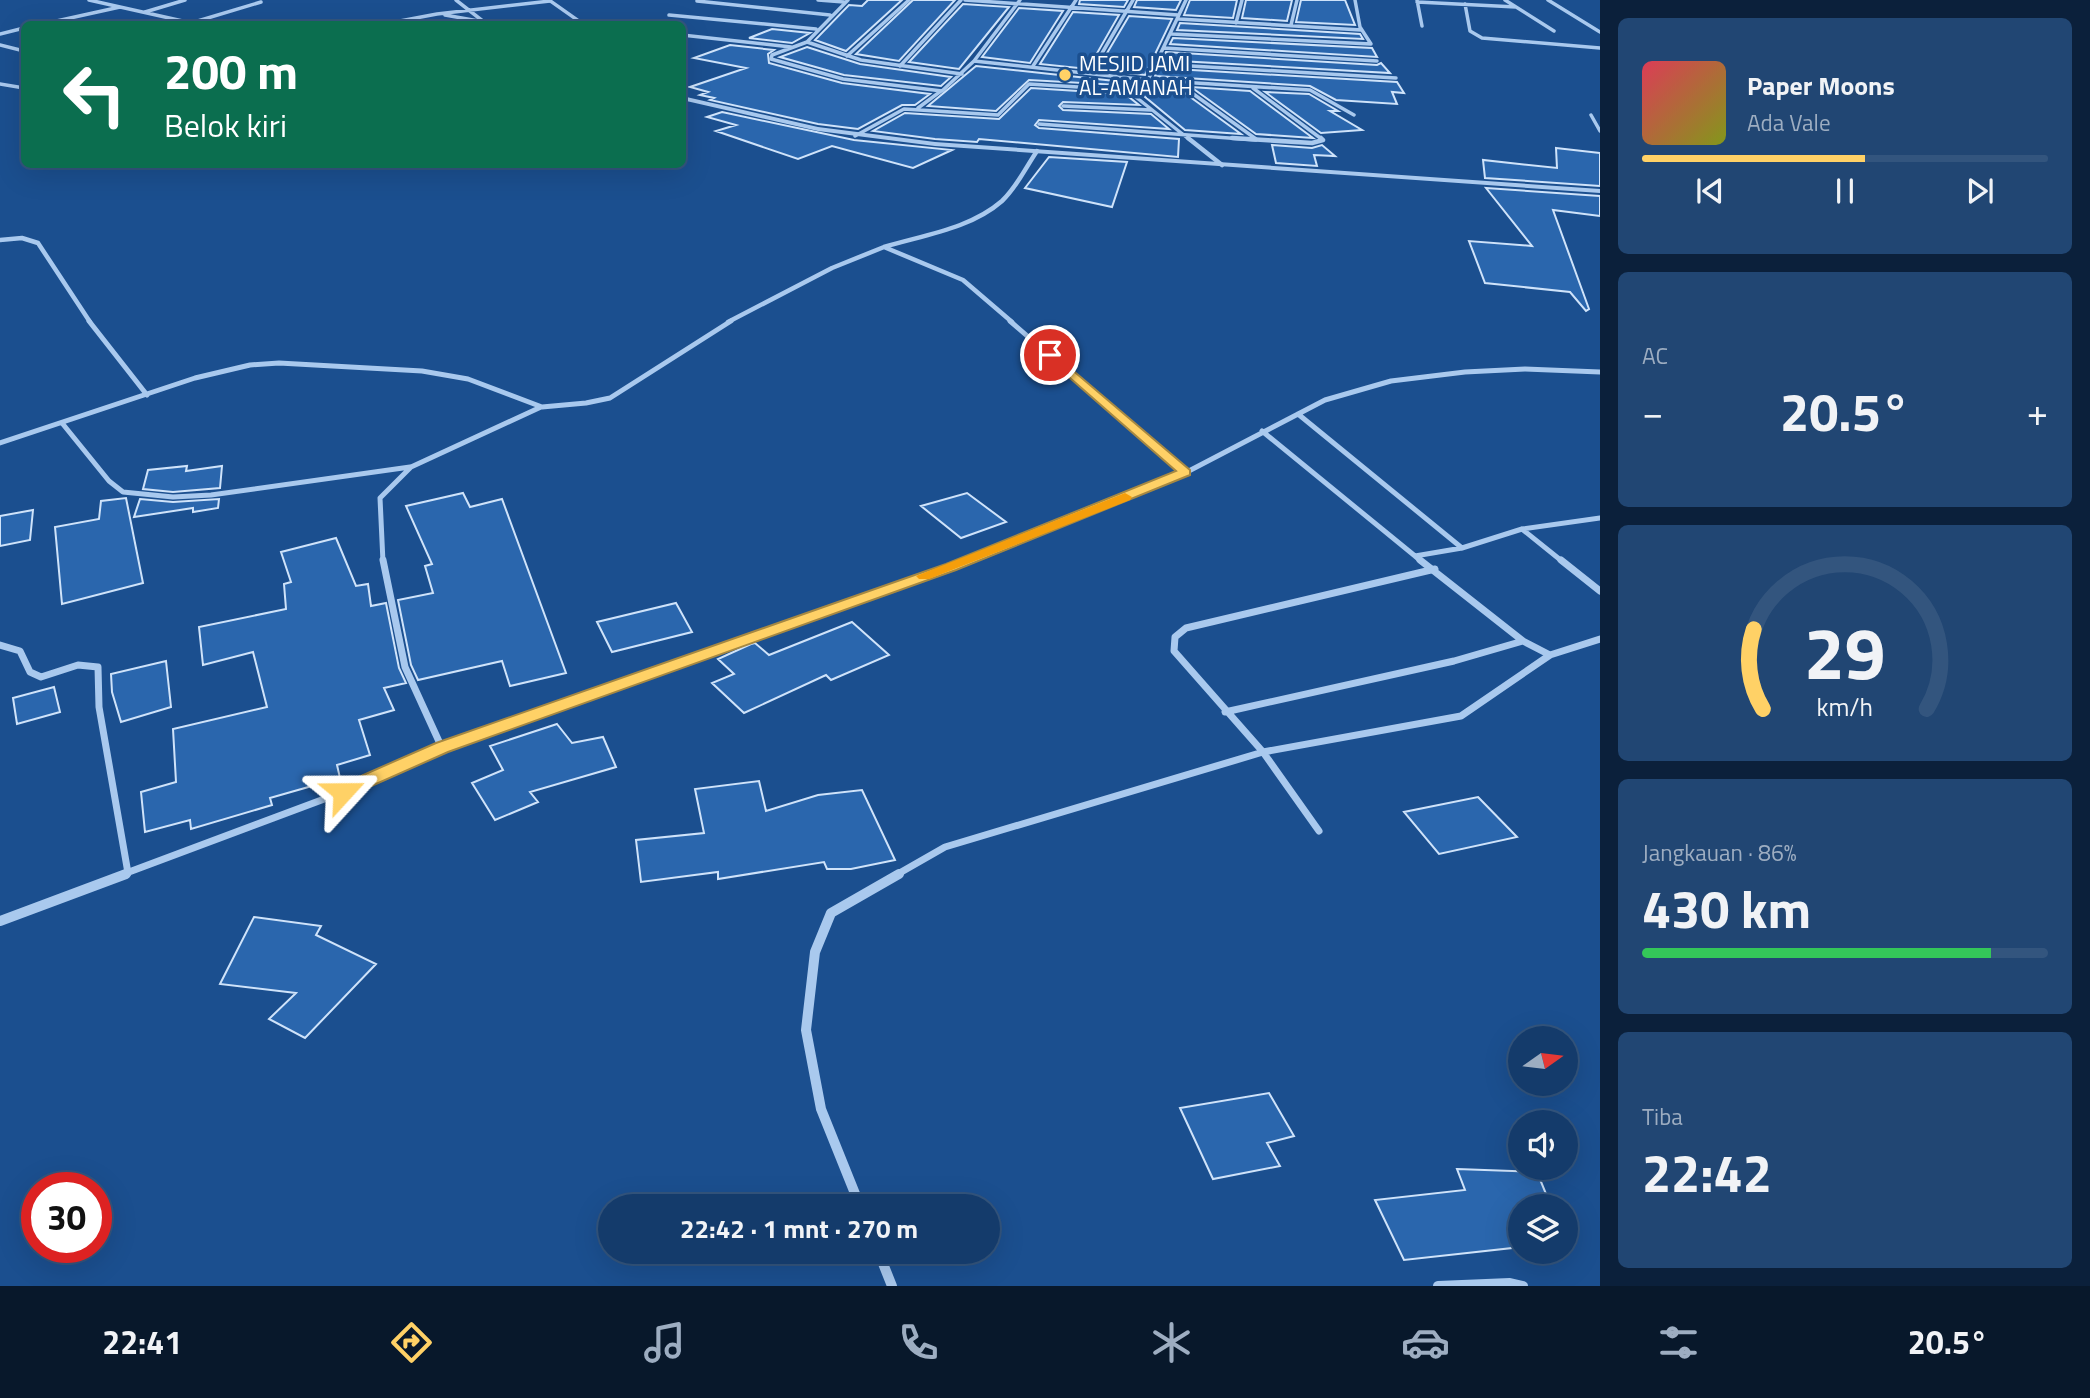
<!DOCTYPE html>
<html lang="id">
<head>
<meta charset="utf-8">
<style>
  :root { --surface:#143b6b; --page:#214673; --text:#f1f3f6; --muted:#9dadc1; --line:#33557e; --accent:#ffd166 }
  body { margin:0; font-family:"Titillium Web",sans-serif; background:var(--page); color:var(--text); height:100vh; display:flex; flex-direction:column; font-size:26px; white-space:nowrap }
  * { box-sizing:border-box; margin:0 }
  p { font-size:23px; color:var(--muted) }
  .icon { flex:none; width:38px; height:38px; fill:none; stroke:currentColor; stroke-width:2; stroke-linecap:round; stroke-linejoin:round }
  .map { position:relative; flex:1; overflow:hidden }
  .details { display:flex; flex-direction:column; gap:18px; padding:18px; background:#0b203b; width:490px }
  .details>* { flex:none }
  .hud { position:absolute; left:21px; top:21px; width:665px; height:147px; border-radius:10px; box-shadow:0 7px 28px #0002,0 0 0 2px var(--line); background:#0b6e4f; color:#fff; overflow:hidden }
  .needle { width:46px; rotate:76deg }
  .fabs { position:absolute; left:1508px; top:1026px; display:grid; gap:14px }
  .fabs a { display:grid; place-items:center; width:70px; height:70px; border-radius:50%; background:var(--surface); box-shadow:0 7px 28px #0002,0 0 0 2px var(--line); font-size:35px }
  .speed { position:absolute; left:21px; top:1172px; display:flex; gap:14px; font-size:35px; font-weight:700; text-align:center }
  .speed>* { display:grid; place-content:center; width:91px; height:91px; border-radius:50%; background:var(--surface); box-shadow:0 7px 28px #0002,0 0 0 2px var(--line); line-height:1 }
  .speed .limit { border:10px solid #d22; background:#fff; color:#111 }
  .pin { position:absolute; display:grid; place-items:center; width:60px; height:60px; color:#fff; margin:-30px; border:4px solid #fff; border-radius:50%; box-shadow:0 2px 7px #0007 }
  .me { position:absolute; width:77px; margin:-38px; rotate:66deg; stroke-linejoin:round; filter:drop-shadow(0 0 5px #0008) }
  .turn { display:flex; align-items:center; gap:24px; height:147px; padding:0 28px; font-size:32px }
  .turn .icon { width:91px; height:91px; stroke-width:2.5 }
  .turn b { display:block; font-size:49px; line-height:60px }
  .big { font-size:52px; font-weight:700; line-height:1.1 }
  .details .card { flex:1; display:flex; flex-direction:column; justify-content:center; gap:10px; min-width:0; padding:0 24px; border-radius:10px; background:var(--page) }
  .details .dial { align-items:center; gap:0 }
  .dial svg { height:182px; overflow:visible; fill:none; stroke:var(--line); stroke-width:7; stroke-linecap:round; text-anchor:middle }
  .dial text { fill:var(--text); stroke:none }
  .song { display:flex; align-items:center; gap:21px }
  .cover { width:84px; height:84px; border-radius:10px; background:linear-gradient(135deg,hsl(350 70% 55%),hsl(70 70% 35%)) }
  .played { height:7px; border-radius:4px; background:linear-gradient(90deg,var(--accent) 55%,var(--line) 55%) }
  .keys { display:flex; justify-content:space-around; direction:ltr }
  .heat { display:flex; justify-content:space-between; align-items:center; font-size:38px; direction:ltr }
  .charge { height:10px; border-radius:5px; background:linear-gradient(90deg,#34c759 86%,var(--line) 0) }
  .trip { position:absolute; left:598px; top:1194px; width:402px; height:70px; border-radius:35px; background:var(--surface); box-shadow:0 7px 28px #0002,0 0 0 2px var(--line); font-weight:700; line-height:70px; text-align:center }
  .tab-bar { display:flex; height:112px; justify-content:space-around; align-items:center; background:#08182b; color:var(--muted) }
  .tab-bar .icon { width:49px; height:49px }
  .tab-bar .active { color:var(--accent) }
  .tab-bar b { font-size:32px; color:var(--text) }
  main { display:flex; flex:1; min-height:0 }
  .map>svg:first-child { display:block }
</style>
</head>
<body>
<main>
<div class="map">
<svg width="1600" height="1286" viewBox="0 0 1600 1286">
  <rect width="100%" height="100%" fill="#1b4f8f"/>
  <path fill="#2a66ad" stroke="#cfe3fa" stroke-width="2" d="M868 0H902L846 51 815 40 849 5 862 6Z
    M913 0H955L899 61 856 54Z
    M1080 0H1128L1124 7 1079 4Z
    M1137 0H1181L1176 10 1134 7Z
    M1190 0H1237L1233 18 1184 15Z
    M1246 0H1292L1287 21 1242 18Z
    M1301 0H1345L1355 25 1296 22Z
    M963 4 1009 7 959 69 909 62Z
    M1019 8 1063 11 1030 63 982 57Z
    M1073 12 1119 15 1088 69 1040 64Z
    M1129 16 1172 19 1145 75 1097 70Z
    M1180 23 1360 34 1363 39 1177 30Z
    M772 29 810 33 792 43 749 38Z
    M1173 38 1372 48 1377 57 1170 44Z
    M730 45 774 50 768 54 769 63 842 83 930 94 915 105H902L858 129 818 124 710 100 714 98 700 95 708 92 690 87 746 68 694 58Z
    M807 47 860 64 951 77 941 86 844 75 780 57Z
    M1166 52 1377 65 1381 63 1390 73 1162 60Z
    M976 66 1115 81 1118 85 1029 80 996 111 928 106Z
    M1158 68 1397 82 1404 93 1392 92 1397 104 1336 100 1310 86 1155 76Z
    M1127 82 1175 86 1241 134 1185 130Z
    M1191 87 1250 91 1313 138 1256 134Z
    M1031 88 1125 94 1139 105 1063 102 1059 106 1063 110 1151 114 1169 129 1039 120 1035 125 1039 128 1179 139 1178 157 979 139 977 142 935 139 873 131 905 113 999 119Z
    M1265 92 1309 94 1338 111H1330L1362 130 1321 133Z
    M722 112 854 140 952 150 913 168 832 146 798 159 716 131 736 125 707 117Z
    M1272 145 1312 148 1322 145 1335 156 1314 155 1317 166 1276 163Z
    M1556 148 1600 153V186L1485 178 1483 160 1557 168Z
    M1049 157 1127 162 1112 207 1025 188Z
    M1486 188 1600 196V216L1553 210 1589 309 1586 311 1570 292 1485 283 1469 241 1532 246Z
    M187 466 186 471 222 466 220 488 173 492 143 489 148 470Z
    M463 493 470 507 502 499 566 673 510 686 502 661 418 680 411 665 398 600 433 593 425 566 432 564 406 506Z
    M967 493 1006 522 961 538 921 506Z
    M126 498 143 583 62 604 55 527 99 519 101 501Z
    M140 499 173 502 219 499 218 508 193 512V508L134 517Z
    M33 510 30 540 0 546V516Z
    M336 538 356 586 368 584 371 606 386 603 399 668 406 683 384 688 394 710 359 720 370 755 337 765 340 778 270 798 272 805 191 829 190 820 145 832 141 792 176 782 173 729 267 707 253 652 203 665 199 627 286 609 284 584 291 582 281 552Z
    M676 603 692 632 612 652 597 622Z
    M852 622 889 655 831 680 826 675 744 713 712 683 734 674 718 659 751 644 755 643 769 655Z
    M166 661 171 707 121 722 112 692 111 674Z
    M54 687 60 712 17 724 13 698Z
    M557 724 572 743 603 737 616 767 530 792 538 802 495 820 472 783 503 770 490 746Z
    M759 781 766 811 818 795 862 790 895 860 851 869H827L824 862 718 879V872L641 882 636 840 704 833 695 789Z
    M1478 797 1517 837 1439 854 1404 812Z
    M254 917 321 926 316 935 376 964 305 1038 269 1019 296 993 220 984Z
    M1269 1093 1294 1136 1267 1143 1280 1166 1213 1179 1180 1108Z
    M1457 1169 1537 1172 1551 1206H1521V1247L1404 1260 1375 1200 1465 1190Z"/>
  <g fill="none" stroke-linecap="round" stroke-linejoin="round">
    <path stroke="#a9c9ee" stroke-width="3.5" d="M89 0 196 24
      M456 0 484 22
      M818 0 844 2
      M848 0 807 42 772 55 771 59 843 79 942 91 974 61 1020 0
      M965 0 1178 15
      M1417 0 1422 26
      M1505 0 1554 31
      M1548 0 1600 32
      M697 1 830 15
      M1417 2 1516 7
      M1465 4 1470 31 1482 38 1600 48
      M145 12 185 0
      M445 15 484 22
      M669 15 816 29
      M1179 19 1361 30
      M191 23 261 2
      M1236 23 1242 0
      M43 24 120 7
      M384 24 437 14 550 1
      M1291 25 1297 0
      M0 34 24 28
      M1172 34 1371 44 1360 27 1355 0
      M682 35 791 47
      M807 42 861 60 962 74
      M0 45 24 51
      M1164 48 1377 61
      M847 56 909 0
      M974 61 1148 80 1186 0
      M1157 64 1396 78
      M900 66 961 0
      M1033 66 1076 0
      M1091 72 1133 0
      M1118 77 1127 90 1190 140
      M1148 80 1310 90 1354 115
      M1178 83 1256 139
      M0 84 24 88
      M1253 88 1323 140
      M1063 106 1151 110
      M918 108 941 91
      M1591 115 1600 131
      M1039 124 1256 140
      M855 136 904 109 998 115 1029 84 1127 90"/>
    <path stroke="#a9c9ee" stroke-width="4.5" d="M1188 138 1222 165
      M1232 138 1312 143 1323 140
      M1321 138 1323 140
      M0 240 22 238 38 243 90 322
      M728 322 832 268 884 247
      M1012 322 963 280 884 247C923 235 970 229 1002 201 1017 187 1026 167 1037 151"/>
    <path stroke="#a9c9ee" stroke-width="5" d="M89 321 147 395
      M1010 321 1185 473
      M1298 414 1462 548
      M62 423 109 481 123 492 173 497 211 495 410 467
      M1262 431 1415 556 1462 548 1522 529 1600 518
      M0 443 195 378 250 365 279 363 422 371 468 379 542 407 586 403 610 398 731 321
      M1522 529 1563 562
      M1415 556 1422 562
      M383 562 380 498 411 467 541 407
      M965 562 1185 473 1325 400 1391 381 1465 372 1525 369 1600 372"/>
    <path stroke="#a9c9ee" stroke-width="7" d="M383 560 405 667 442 748
      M1561 560 1600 591
      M0 645 20 651 30 672 41 677 78 665 98 667 99 707 128 873
      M1550 655 1600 639
      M1225 712 1454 661 1523 641 1420 560
      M1319 831 1263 752 1174 651 1175 637 1186 628 1435 569
      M121 875 343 792 442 748 969 560
      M896 875 945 847 1263 752 1461 716 1550 655 1523 641"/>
    <path stroke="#a9c9ee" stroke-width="10" d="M0 921 126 874
      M860 1206 821 1109 806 1030 815 952 831 913 899 874
      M878 1251 892 1286
      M1438 1286 1510 1283 1523 1286"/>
    <path fill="#a9c9ee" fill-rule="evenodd" d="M546 0H552L586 24H580Z
      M682 96 818 127 935 142 1600 189V193L935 146 818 131 682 100Z"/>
  </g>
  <path fill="#ffd166" stroke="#a68842" stroke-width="2" d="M1050 351 1190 470V475L956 570 448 752 349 796H336L334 792 336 787 436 743 946 564 1176 471 1046 357 1044 355Z"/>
  <path fill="#f59e0b" d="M1125 493 1132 497 1130 500 929 579H919L916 576Z"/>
  <circle fill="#ffd166" stroke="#1b4f8f" stroke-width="2.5" cx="1065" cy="75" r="7"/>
  <g text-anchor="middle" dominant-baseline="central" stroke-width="7" stroke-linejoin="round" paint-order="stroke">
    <g font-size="21" fill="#fff" stroke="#1b4f8f" text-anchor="start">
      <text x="1079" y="63">MESJID JAMI<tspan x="1079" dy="24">AL-AMANAH</tspan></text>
    </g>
  </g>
</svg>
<div class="fabs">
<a><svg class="needle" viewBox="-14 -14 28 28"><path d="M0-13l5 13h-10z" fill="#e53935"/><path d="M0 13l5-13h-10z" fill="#9dadc1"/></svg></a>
<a><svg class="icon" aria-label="sound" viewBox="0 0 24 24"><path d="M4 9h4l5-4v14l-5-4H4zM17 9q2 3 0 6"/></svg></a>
<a><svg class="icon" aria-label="layers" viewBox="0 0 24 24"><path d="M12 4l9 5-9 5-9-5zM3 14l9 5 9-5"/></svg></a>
</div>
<div class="speed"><div class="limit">30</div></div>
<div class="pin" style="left:1050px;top:355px;background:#d93025"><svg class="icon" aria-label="arrive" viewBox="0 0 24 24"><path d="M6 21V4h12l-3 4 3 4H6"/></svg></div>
<svg class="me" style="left:343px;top:792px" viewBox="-20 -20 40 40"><path d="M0-17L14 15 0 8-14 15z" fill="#ffd166" stroke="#fff" stroke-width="4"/></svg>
<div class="trip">22:42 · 1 mnt · 270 m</div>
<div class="hud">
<div class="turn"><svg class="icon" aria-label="left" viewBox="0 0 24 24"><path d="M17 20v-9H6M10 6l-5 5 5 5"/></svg><div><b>200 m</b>Belok kiri</div></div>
</div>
</div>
<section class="details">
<div class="card">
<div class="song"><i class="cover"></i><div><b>Paper Moons</b><p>Ada Vale</p></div></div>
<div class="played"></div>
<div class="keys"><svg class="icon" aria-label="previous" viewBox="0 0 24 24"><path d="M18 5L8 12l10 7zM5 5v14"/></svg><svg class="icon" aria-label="pause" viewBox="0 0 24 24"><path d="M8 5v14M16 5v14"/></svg><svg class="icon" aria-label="next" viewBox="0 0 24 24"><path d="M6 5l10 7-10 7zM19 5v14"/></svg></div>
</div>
<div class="card"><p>AC</p>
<div class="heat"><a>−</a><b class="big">20.5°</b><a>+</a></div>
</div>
<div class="card dial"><svg viewBox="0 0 100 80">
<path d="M14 69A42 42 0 1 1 86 69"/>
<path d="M14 69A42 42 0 0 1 10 34" stroke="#ffd166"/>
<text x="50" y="56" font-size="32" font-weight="700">29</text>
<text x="50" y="72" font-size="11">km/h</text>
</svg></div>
<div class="card"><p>Jangkauan · 86%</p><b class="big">430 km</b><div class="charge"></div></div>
<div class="card"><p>Tiba</p><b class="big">22:42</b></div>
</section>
</main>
<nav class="tab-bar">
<b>22:41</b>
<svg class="icon active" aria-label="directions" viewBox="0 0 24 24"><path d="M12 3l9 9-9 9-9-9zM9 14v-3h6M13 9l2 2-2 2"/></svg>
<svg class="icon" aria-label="music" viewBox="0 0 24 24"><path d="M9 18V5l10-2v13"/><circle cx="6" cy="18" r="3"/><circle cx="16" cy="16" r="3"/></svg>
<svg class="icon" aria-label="phone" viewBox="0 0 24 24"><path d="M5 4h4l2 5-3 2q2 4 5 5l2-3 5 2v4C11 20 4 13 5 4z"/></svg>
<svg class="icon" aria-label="climate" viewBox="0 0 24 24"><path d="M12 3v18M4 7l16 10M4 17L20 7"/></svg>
<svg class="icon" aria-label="car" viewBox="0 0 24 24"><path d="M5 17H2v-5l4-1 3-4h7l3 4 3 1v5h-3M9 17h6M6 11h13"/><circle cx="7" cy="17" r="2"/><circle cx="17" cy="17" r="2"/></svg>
<svg class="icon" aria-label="filters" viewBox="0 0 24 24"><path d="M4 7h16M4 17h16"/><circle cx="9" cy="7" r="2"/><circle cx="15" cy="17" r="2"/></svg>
<b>20.5°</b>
</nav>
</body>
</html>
